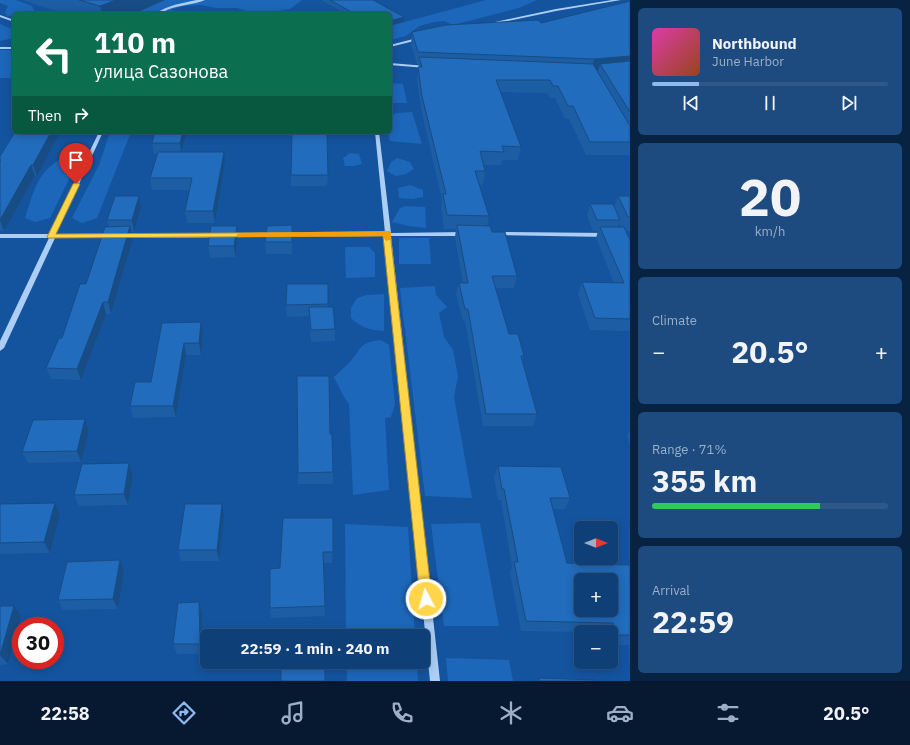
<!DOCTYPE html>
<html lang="en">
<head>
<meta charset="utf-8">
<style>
  :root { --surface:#0f3f77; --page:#1d4a7f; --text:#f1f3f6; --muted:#9bafc6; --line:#2f5889; --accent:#90b9f0 }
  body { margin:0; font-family:"IBM Plex Sans",sans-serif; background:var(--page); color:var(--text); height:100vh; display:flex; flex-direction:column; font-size:15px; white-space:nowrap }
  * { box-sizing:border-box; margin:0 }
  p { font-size:13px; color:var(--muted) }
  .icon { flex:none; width:22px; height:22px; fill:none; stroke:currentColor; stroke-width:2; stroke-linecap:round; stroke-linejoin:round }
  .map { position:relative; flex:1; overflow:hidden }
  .panel { display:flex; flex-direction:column; gap:8px; padding:8px; background:#082341; width:280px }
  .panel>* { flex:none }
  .guide { position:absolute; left:12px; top:12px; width:380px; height:122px; border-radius:6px; box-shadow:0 2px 10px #0003,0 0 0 1px var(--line); background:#0b6e4f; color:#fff; overflow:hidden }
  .needle { width:26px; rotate:90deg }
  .tools { position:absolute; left:574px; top:521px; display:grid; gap:8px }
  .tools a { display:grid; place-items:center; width:44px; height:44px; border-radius:6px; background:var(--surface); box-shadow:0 2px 10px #0003,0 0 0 1px var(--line); font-size:20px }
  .speed { position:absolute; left:12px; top:617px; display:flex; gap:8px; font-size:20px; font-weight:700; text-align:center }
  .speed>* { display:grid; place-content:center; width:52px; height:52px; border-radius:50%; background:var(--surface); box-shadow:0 2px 10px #0003,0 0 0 1px var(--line); line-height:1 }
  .speed .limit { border:6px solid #d22; background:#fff; color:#111 }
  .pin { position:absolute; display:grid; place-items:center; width:34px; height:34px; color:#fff; margin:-41px -17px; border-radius:50% 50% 50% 0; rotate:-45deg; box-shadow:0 0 4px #0007 }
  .pin .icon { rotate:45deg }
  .me { position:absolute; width:44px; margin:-22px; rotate:354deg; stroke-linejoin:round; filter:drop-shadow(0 0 3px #0008) }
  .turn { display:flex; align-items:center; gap:14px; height:84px; padding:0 16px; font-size:18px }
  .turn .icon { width:52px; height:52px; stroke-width:2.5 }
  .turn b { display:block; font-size:28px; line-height:34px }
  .then { display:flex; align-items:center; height:38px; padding:0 16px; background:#0003; gap:8px; font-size:15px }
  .big { font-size:30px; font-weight:800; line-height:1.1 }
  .panel .widget { flex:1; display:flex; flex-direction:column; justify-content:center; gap:6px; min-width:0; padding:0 14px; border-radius:6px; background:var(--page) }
  .panel .dial { align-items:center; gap:0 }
  .dial b { font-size:52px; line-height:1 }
  .song { display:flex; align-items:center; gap:12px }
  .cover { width:48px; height:48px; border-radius:6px; background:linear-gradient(135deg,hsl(320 70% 55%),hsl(20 70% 35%)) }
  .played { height:4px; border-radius:2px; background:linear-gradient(90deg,var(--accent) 20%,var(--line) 20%) }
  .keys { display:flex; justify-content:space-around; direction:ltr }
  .heat { display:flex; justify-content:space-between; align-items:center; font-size:22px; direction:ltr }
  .charge { height:6px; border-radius:3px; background:linear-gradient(90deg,#34c759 71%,var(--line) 0) }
  .trip { position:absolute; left:200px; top:629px; width:230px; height:40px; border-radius:6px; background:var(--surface); box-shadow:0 2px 10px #0003,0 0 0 1px var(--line); font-weight:800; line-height:40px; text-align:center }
  .tab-bar { display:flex; height:64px; justify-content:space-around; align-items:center; background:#061930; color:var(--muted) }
  .tab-bar .icon { width:28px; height:28px }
  .tab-bar .selected { color:var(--accent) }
  .tab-bar b { font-size:18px; color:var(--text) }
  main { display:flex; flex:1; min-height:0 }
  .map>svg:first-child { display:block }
</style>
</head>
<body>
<main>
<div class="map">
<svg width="630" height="681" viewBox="0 0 630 681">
  <rect width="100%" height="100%" fill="#14549f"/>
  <path fill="#1c67b9" d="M0 0H16L32 6 35 13 7 16 5 12 8 6 0 3Z
    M100 0H302L290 9 265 13 250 12 237 8H216L201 5 182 6 171 10 181 13V14H138L139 13Z
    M486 0H537L519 8 453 25 444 21 434 22 419 26 406 36 390 40V26Z
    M0 24 14 30V38L0 41Z
    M0 50H14V78H0Z
    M390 83 403 84 407 103H390Z
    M412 112 422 144 390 141 388 132H390V116L397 113Z
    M110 132H131L97 218 82 223 72 218 99 165Z
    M350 153 359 154 362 164 354 166H345L343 158Z
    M65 157H74L77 163 50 218 35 222 25 218C34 191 37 170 65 157Z
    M397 158 410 162 414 169 406 174 396 176 387 171 391 162Z
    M410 185 423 190V197L412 199 399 198 398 188Z
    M406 206 425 207 426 228 408 226 392 222 400 208Z
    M399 238H429L431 264H399Z
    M345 247H369L375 253V277L346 278Z
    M435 286 436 295 447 307 439 313 444 337 453 350 458 376 454 397 472 498 425 496 405 329 404 325 400 288Z
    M384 294V331C370 330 361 328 351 318V308L357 298 367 295Z
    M381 340 389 345 395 404 391 417 385 418 389 490 353 495 349 404 344 397 334 377C339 372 344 368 349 363 363 348 357 343 381 340Z
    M480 523 499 626H444L431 524Z
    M345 524 408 527 415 636H346Z
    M446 658 509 660 513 681H448Z
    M347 662H417L418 681H347Z"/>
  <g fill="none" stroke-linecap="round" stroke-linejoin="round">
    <path fill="#accef4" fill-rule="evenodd" d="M197 0H205C193 5 179 5 167 10 163 12 160 14 155 14 167 5 183 3 197 0Z
      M612 0H621L556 11 488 25 486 24 556 9Z
      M0 15 14 20V22L0 17Z
      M421 37H422V39L390 47V45Z
      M0 47H14V49H0Z
      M390 63 426 66 428 67 426 68 390 65Z
      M99 132H103L56 234H110L113 236 110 238H55L4 348 0 351V341L49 238H0V234H50Z
      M375 132H379L391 233 464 232 467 234 464 236H391L440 681H430L385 236 124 238 121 236 124 234 385 233Z
      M498 232 606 233 609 235 606 237 496 235 495 234Z"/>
  </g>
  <path fill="#1d5da3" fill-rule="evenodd" d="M22 0H165L133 14H66Z
    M321 0H373L404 17V22L390 25V14H346Z
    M630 1V155H586L569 119H565L555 98H550L547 93 501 92 521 147 518 160H503L501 165H484L485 171 483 185H479L489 216 487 226 492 232 517 276 514 288H495L509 334 524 356 522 361 537 414 533 426H483L465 321H463L456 294 459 283H463L455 237 456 229H444L441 208 442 200 421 108 417 80 419 64H417L411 44 412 32 541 23Z
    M15 132H60L37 176H35L4 231H1L0 232V156Z
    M155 132H187L182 152 225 163 215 223H187L185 211 190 190H152L150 178 157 154H154L152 143Z
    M291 175H328L327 186H291Z
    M139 196 141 207 134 232H131L133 238 111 314H106L81 380 51 379 46 368 62 338 86 284 109 227 107 220Z
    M618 196H630V231H626L630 240V331L590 330 578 294 582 282 614 283 596 238 598 231H593L587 216 590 204 614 207ZM619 223 621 227H618Z
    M292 225V254H266L265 242Z
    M238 237 235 257 210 258 208 246Z
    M328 284V307L335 329V341L311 342 309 316 287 317 286 305Z
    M162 323 203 334 201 355H186L176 417 133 418 130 406 151 382Z
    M297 376 333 472V484H298Z
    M85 419 89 431 81 462 28 463 22 452Z
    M630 429V445L627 436Z
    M498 466 570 498 565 509H553L567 563 630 565V645H611V632H581L521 631 510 573 512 566 501 500H498L494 477Z
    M133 475 128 505 79 506 74 495Z
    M0 504 60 514 50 553 0 554Z
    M224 516 219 561H181L178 550Z
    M283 518 333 552 332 563H324L325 616 271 618 270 608 280 568Z
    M124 571 118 609 63 610 58 600Z
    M199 602 202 612 203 654H177L173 644Z
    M0 606 21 616 8 664 0 665Z"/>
  <path fill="#184c84" d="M116 0H165L133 14H102L100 6Z
    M404 17V22L390 25V21Z
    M630 56V68L600 64 598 71 591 72 594 59Z
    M51 132H60L37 176 33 165Z
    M183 132H187L181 154 180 143Z
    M224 152 225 163 215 223 213 211Z
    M31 165 35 176 4 231 0 220Z
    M139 196 141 207 134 232 132 220Z
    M130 226 133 238 111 314 108 302Z
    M237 226 238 237 235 257 234 246Z
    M103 302 106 314 81 380 77 369Z
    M201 322 203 334 201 355 199 343Z
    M184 343 186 355 176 417 173 406Z
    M85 419 89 431 81 462 77 451Z
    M129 463 133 475 128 505 124 494Z
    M55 503 60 514 50 553 44 542Z
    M222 504 224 516 219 561 217 550Z
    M120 560 124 571 118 609 113 599Z
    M199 602 202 612 203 654 200 644Z
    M14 606 21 616 8 664 0 655Z"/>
  <path fill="#226cbd" stroke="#184c84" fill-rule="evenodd" d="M79 0H116L100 6Z
    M330 0H373L404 17 390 21V14H355Z
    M630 1V56L594 59 418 52 412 32 446 25 538 20 541 23Z
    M419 57 593 64 630 126V142H590L573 106H568L558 86H553L550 80H496L521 147 502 146 504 152 480 151 485 171H475L489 216 447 215 443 194H446L422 96 418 67H422Z
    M630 61V112L600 64Z
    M15 132H51L33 165H31L0 220V161L1 160H0V156Z
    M155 132H183L180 143H152Z
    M292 132H327L328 175H291Z
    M158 152H224L213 211H185L192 178H150Z
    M115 196H139L132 220H107Z
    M618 196H630V217H628Z
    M590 204H613L620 220H597Z
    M292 225V242H265L267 226Z
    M457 225 490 226 492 232H505L517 276H492L509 334H518L524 356H521L537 414H486L468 309H465L459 283H468Z
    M130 226 108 302H103L77 369 46 368 59 338H62L80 284H86L105 227Z
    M211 226H237L234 246H208Z
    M600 227H624L630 240V319L595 318 582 282 624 283Z
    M287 284H328V304L286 305Z
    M309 307H333L335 329 311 330Z
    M201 322 199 343H184L173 406H130L135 382H151L162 323Z
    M297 376H329L330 434H332L333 472 298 473Z
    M85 419 77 451 22 452 33 420Z
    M129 463 124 494 74 495 82 464Z
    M498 466 561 467 570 498H550L567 563 630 565V635H617L613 623 526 621 514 562H518L504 489H502ZM581 580H611V610H581Z
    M55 503 44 542 0 543V504Z
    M185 504H222L217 550H178Z
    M283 518H333V552H323L325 606 270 608V569L280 568Z
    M120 560 113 599 58 600 67 562Z
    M199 602 200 644H173L178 603Z
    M0 606H14L0 655Z
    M281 662H325V681H281Z
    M539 678 596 680 597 681H539Z"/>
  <path fill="#ffd54a" stroke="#a68a30" d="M76 182 80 184 56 234 390 232 432 599 431 603 426 605 422 603 420 599 383 236 48 238 47 237 73 184Z"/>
  <path fill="#f59e0b" d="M387 231 391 233V239L387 241 385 240 383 236 240 237 236 235 240 233Z"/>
</svg>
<div class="tools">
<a><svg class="needle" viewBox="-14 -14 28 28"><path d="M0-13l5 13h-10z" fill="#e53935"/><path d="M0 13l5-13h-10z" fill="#9bafc6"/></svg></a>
<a>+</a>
<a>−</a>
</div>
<div class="speed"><div class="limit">30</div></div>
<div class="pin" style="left:76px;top:184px;background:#d93025"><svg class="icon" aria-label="arrive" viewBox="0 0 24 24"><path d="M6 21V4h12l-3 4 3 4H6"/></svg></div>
<svg class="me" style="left:426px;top:599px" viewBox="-20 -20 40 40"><circle r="17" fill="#ffd54a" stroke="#fff" stroke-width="3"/><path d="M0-11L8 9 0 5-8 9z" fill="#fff"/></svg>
<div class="trip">22:59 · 1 min · 240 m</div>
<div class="guide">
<div class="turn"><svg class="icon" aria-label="left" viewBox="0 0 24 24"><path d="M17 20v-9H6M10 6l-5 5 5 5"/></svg><div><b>110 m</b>улица Сазонова</div></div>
<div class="then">Then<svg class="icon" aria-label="right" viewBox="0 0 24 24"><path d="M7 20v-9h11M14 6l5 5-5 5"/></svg></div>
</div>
</div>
<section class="panel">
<div class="widget">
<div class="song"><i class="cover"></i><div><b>Northbound</b><p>June Harbor</p></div></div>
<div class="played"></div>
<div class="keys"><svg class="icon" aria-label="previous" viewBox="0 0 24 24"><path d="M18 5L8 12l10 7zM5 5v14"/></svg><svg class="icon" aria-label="pause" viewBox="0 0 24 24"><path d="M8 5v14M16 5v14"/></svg><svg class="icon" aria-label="next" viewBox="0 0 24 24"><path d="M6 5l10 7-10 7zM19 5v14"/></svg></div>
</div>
<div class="widget dial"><b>20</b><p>km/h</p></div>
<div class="widget"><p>Climate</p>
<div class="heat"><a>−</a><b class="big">20.5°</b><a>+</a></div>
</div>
<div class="widget"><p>Range · 71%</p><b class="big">355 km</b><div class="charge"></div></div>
<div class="widget"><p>Arrival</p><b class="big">22:59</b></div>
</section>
</main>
<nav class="tab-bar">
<b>22:58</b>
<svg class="icon selected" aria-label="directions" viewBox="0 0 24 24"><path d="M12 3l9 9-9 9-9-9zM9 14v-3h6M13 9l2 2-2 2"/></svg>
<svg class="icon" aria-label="music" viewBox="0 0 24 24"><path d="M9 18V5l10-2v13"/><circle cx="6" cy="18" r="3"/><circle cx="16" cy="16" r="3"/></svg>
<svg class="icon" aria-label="phone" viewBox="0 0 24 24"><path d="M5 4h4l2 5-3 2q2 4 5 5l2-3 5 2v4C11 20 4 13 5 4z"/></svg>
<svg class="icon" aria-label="climate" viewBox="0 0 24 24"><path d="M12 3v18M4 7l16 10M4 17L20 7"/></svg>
<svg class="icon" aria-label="car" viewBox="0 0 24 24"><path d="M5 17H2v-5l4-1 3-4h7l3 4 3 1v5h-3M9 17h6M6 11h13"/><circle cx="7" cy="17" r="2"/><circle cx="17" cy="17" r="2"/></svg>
<svg class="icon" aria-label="filters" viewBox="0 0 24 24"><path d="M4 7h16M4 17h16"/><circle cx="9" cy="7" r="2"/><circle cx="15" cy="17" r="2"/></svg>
<b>20.5°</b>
</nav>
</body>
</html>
